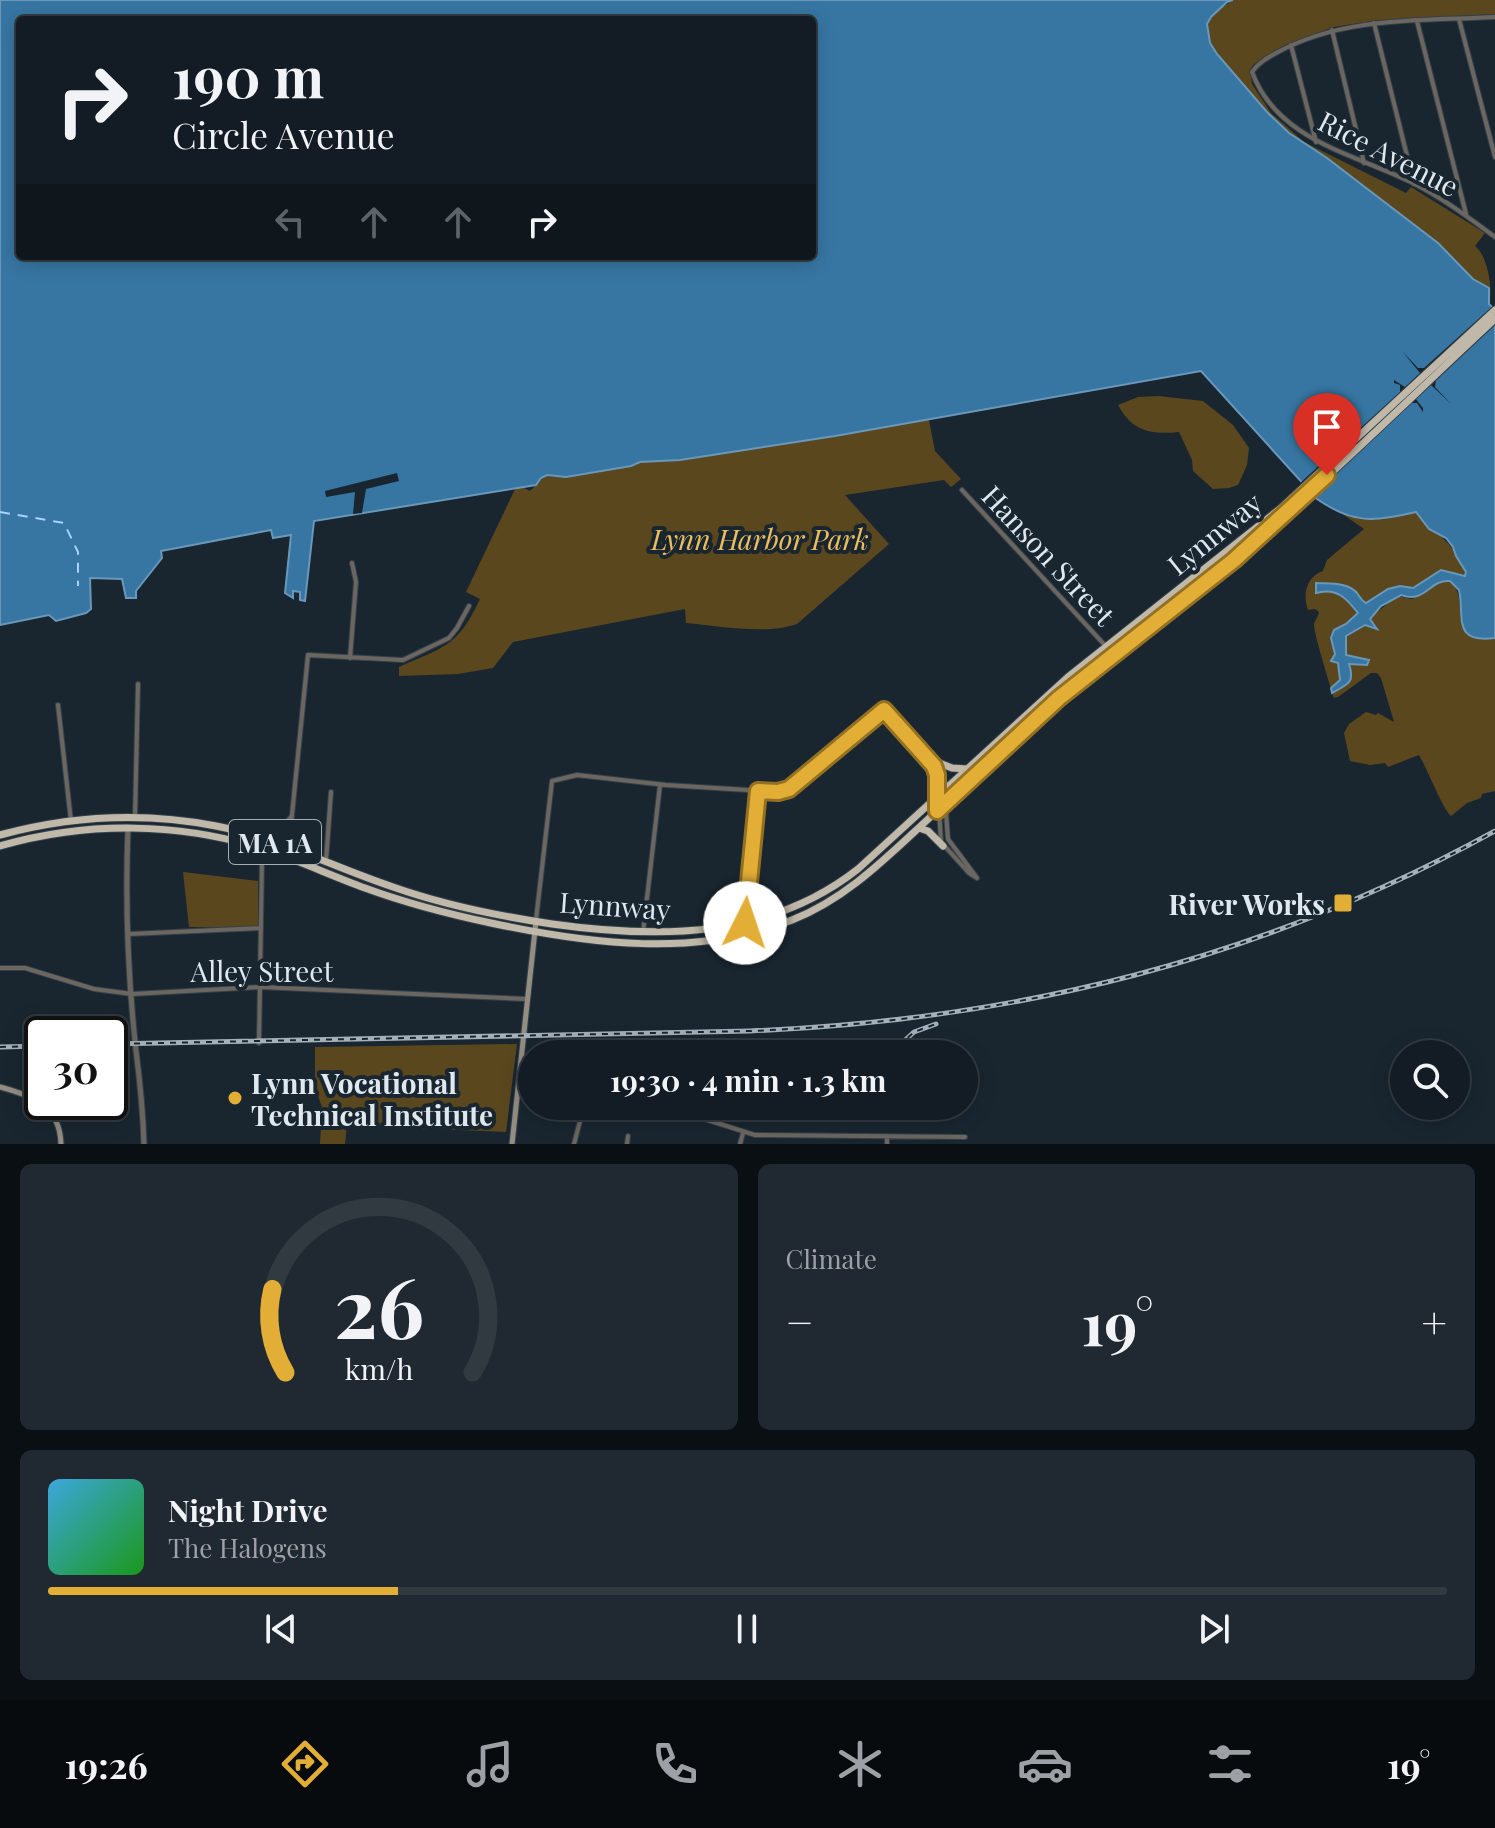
<!DOCTYPE html>
<html lang="en">
<head>
<meta charset="utf-8">
<style>
  :root { --surface:#131c24; --page:#202931; --text:#f1f3f6; --muted:#9da1a6; --line:#323a41; --accent:#e3ae35 }
  body { margin:0; font-family:"Playfair Display",serif; background:var(--page); color:var(--text); height:100vh; display:flex; flex-direction:column; font-size:30px; white-space:nowrap }
  * { box-sizing:border-box; margin:0 }
  p { font-size:26px; color:var(--muted) }
  .icon { flex:none; width:44px; height:44px; fill:none; stroke:currentColor; stroke-width:2; stroke-linecap:round; stroke-linejoin:round }
  .map { position:relative; height:1144px; overflow:hidden }
  .drawer { display:flex; flex-direction:column; gap:20px; padding:20px; background:#0a0f14; flex:1 }
  .drawer>* { flex:none }
  .banner { position:absolute; left:16px; top:16px; width:800px; height:244px; border-radius:8px; box-shadow:0 4px 20px #0003,0 0 0 2px var(--line); background:#131c24; color:var(--text); overflow:hidden }
  .buttons { position:absolute; left:1390px; top:1040px; display:grid; gap:16px }
  .buttons a { display:grid; place-items:center; width:80px; height:80px; border-radius:50%; background:var(--surface); box-shadow:0 4px 20px #0003,0 0 0 2px var(--line); font-size:40px }
  .speed { position:absolute; left:24px; top:1016px; display:flex; gap:16px; font-size:40px; font-weight:700; text-align:center }
  .speed>* { display:grid; place-content:center; width:104px; height:104px; border-radius:50%; background:var(--surface); box-shadow:0 4px 20px #0003,0 0 0 2px var(--line); line-height:1 }
  .speed .limit { border:4px solid #111; border-radius:12px; background:#fff; color:#111 }
  .pin { position:absolute; display:grid; place-items:center; width:68px; height:68px; color:#fff; margin:-82px -34px; border-radius:50% 50% 50% 0; rotate:-45deg; box-shadow:0 0 8px #0007 }
  .pin .icon { rotate:45deg }
  .me { position:absolute; width:88px; margin:-44px; rotate:4deg; stroke-linejoin:round; filter:drop-shadow(0 0 6px #0008) }
  .turn { display:flex; align-items:center; gap:28px; height:168px; padding:0 24px; font-size:36px }
  .turn .icon { width:104px; height:104px; stroke-width:2.5 }
  .turn b { display:block; font-size:56px; line-height:68px }
  .lanes { display:flex; align-items:center; height:76px; padding:0 24px; background:#0003; justify-content:center; gap:40px; direction:ltr }
  .lanes .off { opacity:.35 }
  .big { font-size:60px; font-weight:700; line-height:1.1 }
  .drawer .card { flex:1; display:flex; flex-direction:column; justify-content:center; gap:12px; min-width:0; padding:0 28px; border-radius:12px; background:var(--page) }
  .drawer .dial { align-items:center; gap:0 }
  .dial svg { height:208px; overflow:visible; fill:none; stroke:var(--line); stroke-width:7; stroke-linecap:round; text-anchor:middle }
  .dial text { fill:var(--text); stroke:none }
  .song { display:flex; align-items:center; gap:24px }
  .cover { width:96px; height:96px; border-radius:12px; background:linear-gradient(135deg,hsl(200 70% 55%),hsl(120 70% 35%)) }
  .played { height:8px; border-radius:4px; background:linear-gradient(90deg,var(--accent) 25%,var(--line) 25%) }
  .keys { display:flex; justify-content:space-around; direction:ltr }
  .heat { display:flex; justify-content:space-between; align-items:center; font-size:44px; direction:ltr }
  .drawer .tiles { flex:1; display:grid; gap:20px; grid-template-columns:1fr 1fr }
  .card:last-child { grid-column:span 2 }
  .trip { position:absolute; left:518px; top:1040px; width:460px; height:80px; border-radius:40px; background:var(--surface); box-shadow:0 4px 20px #0003,0 0 0 2px var(--line); font-weight:700; line-height:80px; text-align:center }
  .dock { display:flex; height:128px; justify-content:space-around; align-items:center; background:#080b0e; color:var(--muted) }
  .dock .icon { width:56px; height:56px }
  .dock .active { color:var(--accent) }
  .dock b { font-size:36px; color:var(--text) }
  .map>svg:first-child { display:block }
</style>
</head>
<body>
<div class="map">
<svg width="1495" height="1144" viewBox="0 0 1495 1144">
  <rect width="100%" height="100%" fill="#192630"/>
  <path fill="#5a471e" d="M1234 0H1495V14L1372 21 1334 27 1287 44 1253 65 1250 70 1252 84 1271 113 1304 142 1406 193 1411 187 1485 233 1475 246C1488 256 1493 289 1489 304V288L1473 279 1438 243 1357 180 1289 133 1267 112 1217 54 1210 43 1207 24 1217 10Z
    M1159 396 1203 401 1233 425 1249 448 1247 465 1238 485 1229 488 1213 489 1193 471 1192 460 1179 432C1151 435 1132 431 1118 405L1138 397Z
    M929 420 935 451 961 479 951 487 944 480 845 495 889 544 797 624C766 635 718 626 686 623L685 609 513 642 493 668 458 674 399 676V667C446 646 457 647 480 599L466 592 516 487H522L530 491 545 476 566 477 631 466 640 462 680 460Z
    M1415 510C1433 533 1459 545 1466 575L1441 570 1413 588 1400 586 1388 589 1366 603C1352 596 1355 585 1334 585 1325 585 1323 583 1315 587L1316 593C1337 588 1347 599 1358 613L1346 624 1333 631 1331 638 1335 654 1331 659 1338 663 1340 680 1331 688C1328 679 1313 630 1314 624 1315 620 1318 617 1319 612L1315 609 1308 610C1302 594 1307 576 1323 571L1327 560 1364 529 1341 513Z
    M1445 580C1477 591 1438 645 1495 638V791L1482 794 1481 798 1467 803 1451 816C1441 806 1428 770 1419 755L1388 767 1385 763 1370 765 1350 761 1344 733 1349 724 1366 712 1376 715 1378 713 1394 722 1381 678 1377 673H1371L1338 697 1334 698 1332 693C1349 684 1355 682 1349 664L1367 665 1368 662 1367 659 1346 655V636L1365 624 1378 627 1369 621 1370 618 1397 596 1412 599Z
    M183 872 258 881V928L189 927Z
    M517 1044 506 1132 347 1125 345 1144H320L322 1107 315 1088V1047Z"/>
  <path fill="#3776a3" stroke="#6998ba" stroke-width="2" fill-rule="evenodd" d="M0 0H1233L1227 2 1211 17 1207 24 1210 43 1217 54 1267 112 1289 133 1327 158 1438 243 1473 279 1489 288V304L1495 310V638C1451 644 1465 615 1459 590L1450 581C1429 579 1426 604 1401 595L1381 606 1370 619 1377 629 1365 625 1346 636V655L1369 660 1367 665 1349 664C1355 682 1349 684 1332 693L1331 688 1340 680 1338 663 1331 661 1335 654 1331 638 1334 630 1346 624 1358 613C1347 599 1337 587 1316 593V583C1329 584 1348 582 1357 593 1360 597 1362 601 1366 603L1388 589 1400 586 1413 588 1441 570 1465 576 1466 572 1456 556 1453 547 1446 538 1429 529 1416 512C1374 522 1353 524 1317 499L1201 371 835 436 680 460 640 462 631 466 566 477 547 475 541 478 536 485 314 521 305 601 300 600V592L293 591V598L285 593 291 535 273 538 271 530 161 551 162 558 136 591V598H126L122 579 90 578 91 609 86 613 56 621 49 615 0 625ZM20 20H812V256H20Z"/>
  <path fill="#192630" d="M1494 305 1495 325 1436 380 1435 387 1451 404 1430 384 1415 398 1423 408V412L1417 403H1410L1310 496 1299 484 1400 392V385L1394 383V380L1405 387 1420 373 1402 351 1418 368H1424Z
    M397 473 399 481 366 489 362 513 353 514 355 492 326 497 325 491Z"/>
  <g fill="none" stroke-linecap="round" stroke-linejoin="round">
    <path stroke="#a3d5fc" stroke-width="2" stroke-dasharray="10 8" stroke-linecap="butt" d="M0 512 64 523 78 552V586"/>
    <defs>
      <path id="minor" d="M1495 17C1421 21 1343 16 1276 53 1267 58 1258 63 1252 72 1277 140 1354 154 1411 182 1441 197 1468 217 1495 237
        M1459 19 1495 157
        M1417 21 1466 214
        M1374 23 1414 184
        M1332 30 1364 163
        M1291 45 1316 142
        M962 490 1113 654
        M350 658 356 582 352 563
        M58 705 71 821
        M931 762 937 775 941 842 969 873 977 878
        M938 765 943 774 948 839 977 878
        M135 818 138 684
        M276 840 286 835 291 825 308 655 403 660 449 638 457 628 469 606
        M326 861 331 792
        M536 920 552 781 577 775 666 785 782 792 820 765 884 710 930 760
        M745 923 758 791
        M643 933 660 785
        M129 934 261 928
        M0 968H25L94 989 132 994 260 987 527 999
        M259 1043 262 859 275 836 291 817
        M519 1074 532 1075
        M663 1106 755 1135 965 1137
        M574 1144 584 1106
        M627 1144 628 1136
        M740 1144 743 1133
        M887 1144V1136"/>
      <path id="tertiary" d="M128 828C125 902 128 978 136 1051 140 1082 143 1113 144 1144"/>
      <path id="secondary" d="M0 1087C33 1096 60 1106 61 1144
        M512 1144 536 921"/>
      <path id="trunk" d="M929 759 952 768 967 769
        M291 825 292 840 299 850
        M919 828 928 831 943 846
        M0 835C70 816 144 812 216 826 278 838 333 867 393 887 444 905 498 916 552 924 659 939 769 939 858 869L1068 677 1281 508 1495 310
        M0 846C87 821 180 822 267 850 300 861 332 876 365 888 406 903 448 914 491 923 589 944 697 958 792 920 845 899 884 860 925 822 968 782 1010 742 1054 703 1112 651 1179 608 1238 557 1326 481 1410 398 1495 319"/>
    </defs>
    <use href="#minor" stroke="#35414b" stroke-width="6"/>
    <use href="#tertiary" stroke="#35414b" stroke-width="7"/>
    <use href="#secondary" stroke="#35414b" stroke-width="7"/>
    <use href="#trunk" stroke="#35414b" stroke-width="9"/>
    <use href="#minor" stroke="#6b6760" stroke-width="4"/>
    <use href="#tertiary" stroke="#6b6760" stroke-width="5"/>
    <use href="#secondary" stroke="#938d82" stroke-width="5"/>
    <use href="#trunk" stroke="#c0b8a8" stroke-width="7"/>
    <defs>
      <path id="rail" d="M110 1044 750 1031C1015 1020 1261 960 1495 831
        M0 1047 42 1046
        M890 1054 914 1032 936 1024"/>
    </defs>
    <use href="#rail" stroke="#a6b0b8" stroke-width="5"/>
    <use href="#rail" stroke="#192630" stroke-width="2" stroke-dasharray="6" stroke-linecap="butt"/>
  </g>
  <g fill="none" stroke-linecap="round" stroke-linejoin="round">
    <defs>
      <path id="route" d="M745 923 758 791 778 792 789 789 884 710 934 766 937 775V811L1059 698 1234 560 1327 475"/>
    </defs>
    <use href="#route" stroke="#947122" stroke-width="20"/>
    <use href="#route" stroke="#e3ae35" stroke-width="14"/>
  </g>
  <g fill="#e3ae35" stroke="#192630" stroke-width="3">
    <rect x="1333" y="893" width="20" height="20" rx="4"/>
    <circle cx="235" cy="1098" r="8"/>
  </g>
  <g text-anchor="middle" dominant-baseline="central" stroke-width="8" stroke-linejoin="round" paint-order="stroke">
    <rect fill="#192630" stroke="#a4aeb6" stroke-width="2" x="229" y="820" width="92" height="44" rx="6"/>
    <g font-size="26" font-weight="bold" fill="#dfe8ef">
      <text x="275" y="842">MA 1A</text>
    </g>
    <g font-size="28" fill="#dfe8ef" stroke="#192630">
      <text transform="translate(1389 153) rotate(27)">Rice Avenue</text>
      <text transform="translate(1214 533) rotate(-39)">Lynnway</text>
      <text transform="translate(1049 555) rotate(47)">Hanson Street</text>
      <text transform="translate(615 905) rotate(4)">Lynnway</text>
      <text x="262" y="970">Alley Street</text>
    </g>
    <g font-size="28" font-style="italic" fill="#ebbd5d" stroke="#192630">
      <text x="760" y="538">Lynn Harbor Park</text>
    </g>
    <g font-size="28" font-weight="bold" fill="#dfe8ef" stroke="#192630" text-anchor="end">
      <text x="1325" y="903">River Works</text>
      <text x="251" y="1082" text-anchor="start">Lynn Vocational<tspan x="251" dy="32">Technical Institute</tspan></text>
    </g>
  </g>
</svg>
<div class="buttons">
<a><svg class="icon" aria-label="search" viewBox="0 0 24 24"><circle cx="10" cy="10" r="6"/><path d="M15 15l6 6"/></svg></a>
</div>
<div class="speed"><div class="limit">30</div></div>
<div class="pin" style="left:1327px;top:475px;background:#d93025"><svg class="icon" aria-label="arrive" viewBox="0 0 24 24"><path d="M6 21V4h12l-3 4 3 4H6"/></svg></div>
<svg class="me" style="left:745px;top:923px" viewBox="-20 -20 40 40"><circle r="19" fill="#fff"/><path d="M0-13L10 11 0 6-10 11z" fill="#e3ae35"/></svg>
<div class="trip">19:30 · 4 min · 1.3 km</div>
<div class="banner">
<div class="turn"><svg class="icon" aria-label="right" viewBox="0 0 24 24"><path d="M7 20v-9h11M14 6l5 5-5 5"/></svg><div><b>190 m</b>Circle Avenue</div></div>
<div class="lanes"><svg class="icon off" aria-label="left" viewBox="0 0 24 24"><path d="M17 20v-9H6M10 6l-5 5 5 5"/></svg><svg class="icon off" aria-label="ahead" viewBox="0 0 24 24"><path d="M12 20V5M6 11l6-6 6 6"/></svg><svg class="icon off" aria-label="ahead" viewBox="0 0 24 24"><path d="M12 20V5M6 11l6-6 6 6"/></svg><svg class="icon" aria-label="right" viewBox="0 0 24 24"><path d="M7 20v-9h11M14 6l5 5-5 5"/></svg></div>
</div>
</div>
<section class="drawer">
<div class="tiles">
<div class="card dial"><svg viewBox="0 0 100 80">
<path d="M14 69A42 42 0 1 1 86 69"/>
<path d="M14 69A42 42 0 0 1 9 37" stroke="#e3ae35"/>
<text x="50" y="56" font-size="32" font-weight="700">26</text>
<text x="50" y="72" font-size="11">km/h</text>
</svg></div>
<div class="card"><p>Climate</p>
<div class="heat"><a>−</a><b class="big">19°</b><a>+</a></div>
</div>
<div class="card">
<div class="song"><i class="cover"></i><div><b>Night Drive</b><p>The Halogens</p></div></div>
<div class="played"></div>
<div class="keys"><svg class="icon" aria-label="previous" viewBox="0 0 24 24"><path d="M18 5L8 12l10 7zM5 5v14"/></svg><svg class="icon" aria-label="pause" viewBox="0 0 24 24"><path d="M8 5v14M16 5v14"/></svg><svg class="icon" aria-label="next" viewBox="0 0 24 24"><path d="M6 5l10 7-10 7zM19 5v14"/></svg></div>
</div>
</div>
</section>
<nav class="dock">
<b>19:26</b>
<svg class="icon active" aria-label="directions" viewBox="0 0 24 24"><path d="M12 3l9 9-9 9-9-9zM9 14v-3h6M13 9l2 2-2 2"/></svg>
<svg class="icon" aria-label="music" viewBox="0 0 24 24"><path d="M9 18V5l10-2v13"/><circle cx="6" cy="18" r="3"/><circle cx="16" cy="16" r="3"/></svg>
<svg class="icon" aria-label="phone" viewBox="0 0 24 24"><path d="M5 4h4l2 5-3 2q2 4 5 5l2-3 5 2v4C11 20 4 13 5 4z"/></svg>
<svg class="icon" aria-label="climate" viewBox="0 0 24 24"><path d="M12 3v18M4 7l16 10M4 17L20 7"/></svg>
<svg class="icon" aria-label="car" viewBox="0 0 24 24"><path d="M5 17H2v-5l4-1 3-4h7l3 4 3 1v5h-3M9 17h6M6 11h13"/><circle cx="7" cy="17" r="2"/><circle cx="17" cy="17" r="2"/></svg>
<svg class="icon" aria-label="filters" viewBox="0 0 24 24"><path d="M4 7h16M4 17h16"/><circle cx="9" cy="7" r="2"/><circle cx="15" cy="17" r="2"/></svg>
<b>19°</b>
</nav>
</body>
</html>
